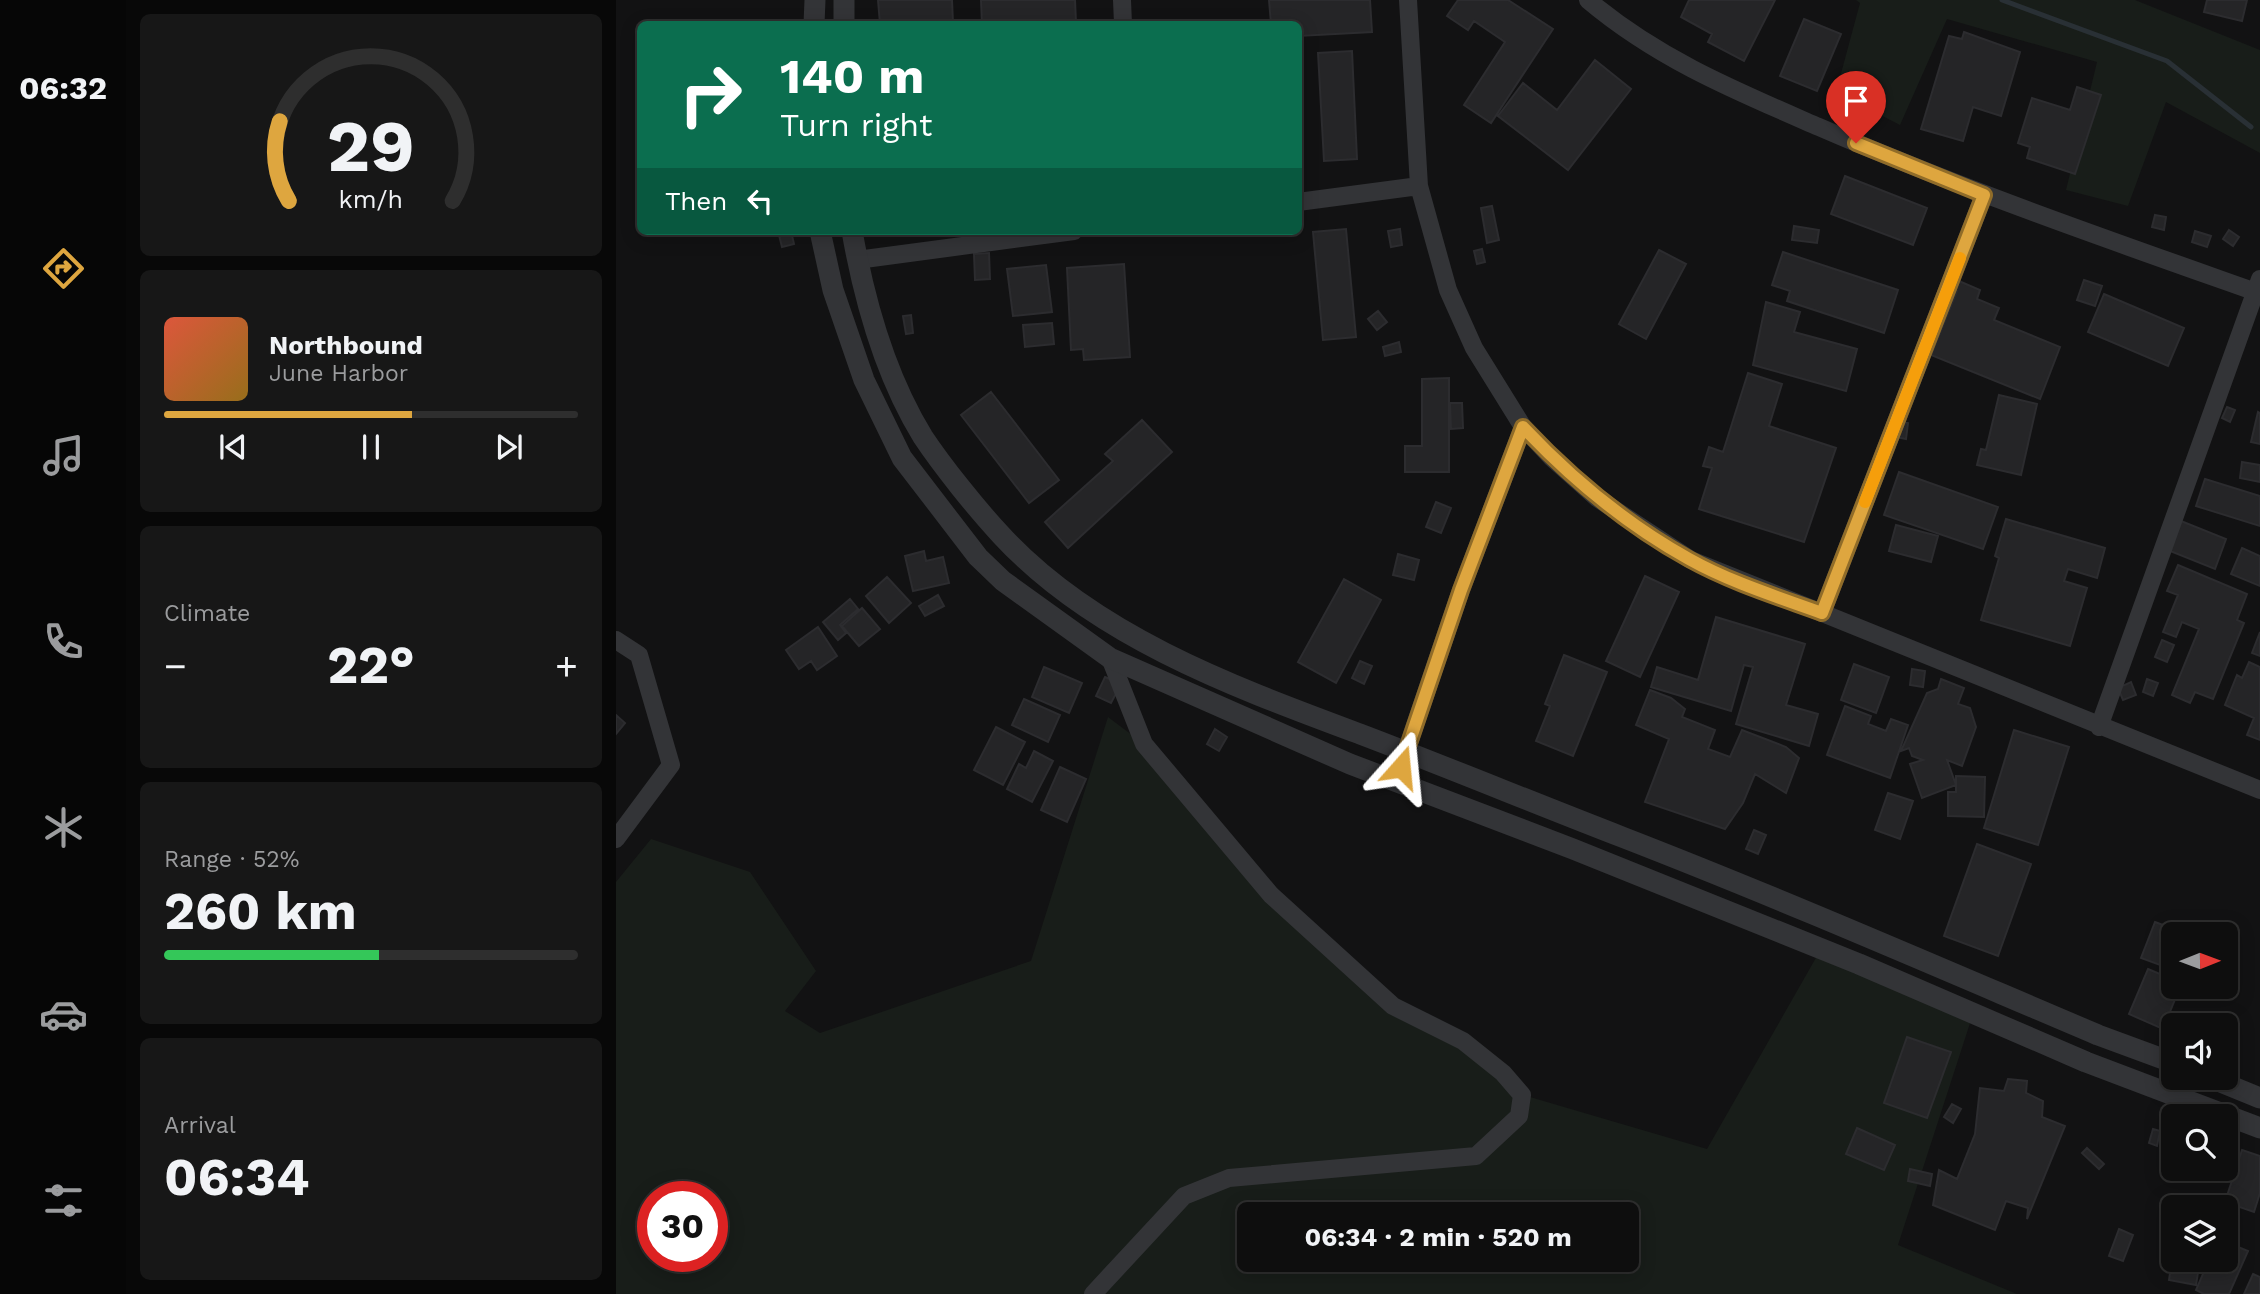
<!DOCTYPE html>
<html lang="en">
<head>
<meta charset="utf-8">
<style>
  :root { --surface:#0e0e0e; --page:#171717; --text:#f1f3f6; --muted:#9b9c9e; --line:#2e2e2e; --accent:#dea63f }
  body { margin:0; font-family:"Work Sans",sans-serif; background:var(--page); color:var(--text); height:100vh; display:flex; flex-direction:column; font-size:26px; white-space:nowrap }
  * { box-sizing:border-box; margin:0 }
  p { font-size:23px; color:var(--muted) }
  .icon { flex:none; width:38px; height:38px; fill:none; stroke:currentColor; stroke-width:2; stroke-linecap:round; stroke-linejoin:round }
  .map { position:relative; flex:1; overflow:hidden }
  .panel { display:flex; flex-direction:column; gap:14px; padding:14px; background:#080808; width:490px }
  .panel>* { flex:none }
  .banner { position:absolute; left:21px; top:21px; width:665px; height:214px; border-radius:10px; box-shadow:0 4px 18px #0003,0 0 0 2px var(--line); background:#0b6e4f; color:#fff; overflow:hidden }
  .needle { width:46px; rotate:89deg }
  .tools { position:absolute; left:1545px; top:922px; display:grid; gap:14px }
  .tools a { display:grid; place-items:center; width:77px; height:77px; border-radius:10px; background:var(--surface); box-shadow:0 4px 18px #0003,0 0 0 2px var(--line); font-size:35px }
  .speed { position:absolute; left:21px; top:1181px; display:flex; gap:14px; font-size:35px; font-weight:700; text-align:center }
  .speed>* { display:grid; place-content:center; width:91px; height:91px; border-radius:50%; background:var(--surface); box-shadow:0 4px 18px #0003,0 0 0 2px var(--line); line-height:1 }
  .speed .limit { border:10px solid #d22; background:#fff; color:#111 }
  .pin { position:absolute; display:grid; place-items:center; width:60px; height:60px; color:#fff; margin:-72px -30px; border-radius:50% 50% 50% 0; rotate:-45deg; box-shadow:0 0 7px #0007 }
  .pin .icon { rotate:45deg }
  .me { position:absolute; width:77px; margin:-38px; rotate:18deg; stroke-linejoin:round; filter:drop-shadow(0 0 5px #0008) }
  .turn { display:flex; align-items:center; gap:24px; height:147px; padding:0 28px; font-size:32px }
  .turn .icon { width:91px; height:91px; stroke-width:2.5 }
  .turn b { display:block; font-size:49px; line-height:60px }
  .then { display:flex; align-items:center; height:66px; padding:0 28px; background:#0003; gap:14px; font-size:26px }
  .big { font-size:52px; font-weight:700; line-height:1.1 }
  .panel .card { flex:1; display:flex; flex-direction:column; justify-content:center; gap:10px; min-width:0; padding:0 24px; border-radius:10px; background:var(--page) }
  .panel .dial { align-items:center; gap:0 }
  .dial svg { height:182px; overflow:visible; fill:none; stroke:var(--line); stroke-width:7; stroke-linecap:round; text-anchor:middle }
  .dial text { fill:var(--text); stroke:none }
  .song { display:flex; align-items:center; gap:21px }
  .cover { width:84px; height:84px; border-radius:10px; background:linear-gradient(135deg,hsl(10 70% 55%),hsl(40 70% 35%)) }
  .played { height:7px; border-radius:4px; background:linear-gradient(90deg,var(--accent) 60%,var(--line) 60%) }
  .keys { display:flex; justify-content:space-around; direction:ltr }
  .heat { display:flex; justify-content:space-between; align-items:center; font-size:38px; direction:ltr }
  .charge { height:10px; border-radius:5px; background:linear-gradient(90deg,#34c759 52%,var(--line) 0) }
  .trip { position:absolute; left:621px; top:1202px; width:402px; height:70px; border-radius:10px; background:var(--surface); box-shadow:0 4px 18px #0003,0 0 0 2px var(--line); font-weight:700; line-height:70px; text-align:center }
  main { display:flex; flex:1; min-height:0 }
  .menu { display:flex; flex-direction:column; width:126px; justify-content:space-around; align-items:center; background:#060606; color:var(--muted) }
  .menu .icon { width:49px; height:49px }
  .menu .active { color:var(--accent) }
  .menu b { font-size:32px; color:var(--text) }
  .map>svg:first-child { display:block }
</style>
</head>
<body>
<main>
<nav class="menu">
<b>06:32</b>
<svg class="icon active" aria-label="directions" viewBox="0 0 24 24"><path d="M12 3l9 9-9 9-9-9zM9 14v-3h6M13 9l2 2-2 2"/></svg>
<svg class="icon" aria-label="music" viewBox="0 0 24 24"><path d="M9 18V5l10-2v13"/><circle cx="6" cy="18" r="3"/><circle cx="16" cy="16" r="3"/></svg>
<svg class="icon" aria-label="phone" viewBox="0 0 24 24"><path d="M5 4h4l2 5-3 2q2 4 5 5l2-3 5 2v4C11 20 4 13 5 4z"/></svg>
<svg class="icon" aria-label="climate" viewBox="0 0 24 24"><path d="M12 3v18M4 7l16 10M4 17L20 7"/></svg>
<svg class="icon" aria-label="car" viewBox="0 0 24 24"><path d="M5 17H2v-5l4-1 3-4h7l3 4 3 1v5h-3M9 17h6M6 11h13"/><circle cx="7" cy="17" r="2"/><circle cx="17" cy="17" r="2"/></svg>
<svg class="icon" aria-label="filters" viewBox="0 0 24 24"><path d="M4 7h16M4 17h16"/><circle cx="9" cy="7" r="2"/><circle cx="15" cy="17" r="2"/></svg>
</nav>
<section class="panel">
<div class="card dial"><svg viewBox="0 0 100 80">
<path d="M14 69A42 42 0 1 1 86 69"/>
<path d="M14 69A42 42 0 0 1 10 34" stroke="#dea63f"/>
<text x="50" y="56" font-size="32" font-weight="700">29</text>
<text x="50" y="72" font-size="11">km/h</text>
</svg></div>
<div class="card">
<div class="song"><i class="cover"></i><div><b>Northbound</b><p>June Harbor</p></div></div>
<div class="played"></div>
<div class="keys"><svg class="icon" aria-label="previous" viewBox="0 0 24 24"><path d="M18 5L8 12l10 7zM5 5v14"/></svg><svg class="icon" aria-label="pause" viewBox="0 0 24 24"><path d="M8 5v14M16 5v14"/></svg><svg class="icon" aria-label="next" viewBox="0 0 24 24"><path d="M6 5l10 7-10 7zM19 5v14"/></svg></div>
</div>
<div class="card"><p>Climate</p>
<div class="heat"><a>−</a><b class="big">22°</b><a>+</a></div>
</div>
<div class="card"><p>Range · 52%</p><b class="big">260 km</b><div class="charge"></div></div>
<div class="card"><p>Arrival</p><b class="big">06:34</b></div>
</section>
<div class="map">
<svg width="1644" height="1294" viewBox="0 0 1644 1294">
  <rect width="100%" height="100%" fill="#121213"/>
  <path fill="#181d19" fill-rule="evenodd" d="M1240 0H1519L1644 50V153L1550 102 1512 206 1450 190 1481 62 1331 19 1284 125 1220 92 1244 3Z
    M492 717 528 744 655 895 777 1006 847 1041 907 1095 1091 1149 1205 949 1357 1014 1282 1245 1401 1294H0V882L35 839 134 872 200 971 169 1011 204 1033 415 961ZM37 1197H96V1256H37ZM634 1214H1012V1260H634Z"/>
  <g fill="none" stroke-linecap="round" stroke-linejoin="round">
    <path stroke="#293035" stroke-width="5" d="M1386 0 1551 61 1635 127"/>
  </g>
  <path fill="#252527" stroke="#2c2c2f" stroke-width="2" d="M262 0H336L337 23 264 24Z
    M365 0H459L460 22 366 24Z
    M653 0H754L756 32 682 36V24H655Z
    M842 0H892L937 29 875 123 848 105 889 42 858 21 852 30 831 16Z
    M1073 0H1159L1128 61 1092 42 1096 34 1065 17Z
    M1591 0H1631L1626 21 1588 12Z
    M1188 19 1225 34 1201 91 1164 76Z
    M1348 32 1404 52 1385 116 1357 107 1347 141 1305 129 1333 36 1346 39Z
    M736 51 741 159 708 161 702 53Z
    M979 60 1015 89 952 170 882 116 907 83 941 110Z
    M1461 87 1485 95 1459 174 1411 158 1414 147 1402 143 1416 98 1454 110Z
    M1229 176 1311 208 1297 245 1215 214Z
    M876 206 883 240 871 243 865 208Z
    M1539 215 1550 217 1548 230 1536 227Z
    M1178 226 1203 230 1201 243 1176 240Z
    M730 229 740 337 707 340 697 232Z
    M784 229 786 245 775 247 772 231Z
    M1613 230 1623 237 1617 246 1607 239Z
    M162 231H175L178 244 166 247Z
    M1579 231 1595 236 1591 247 1576 242Z
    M866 249 869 262 861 264 858 251Z
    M1043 250 1070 264 1030 339 1003 324Z
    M1167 252 1282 290 1268 333 1171 301 1174 291 1156 285Z
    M373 253 374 279 359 280 358 254Z
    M508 264 514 357 468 360 467 349 455 350 451 268Z
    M430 265 436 312 397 316 391 269Z
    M1336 278 1364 290 1361 299 1383 308 1378 320 1444 347 1424 399 1315 355 1341 291 1332 287Z
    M1468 280 1486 286 1479 306 1461 300Z
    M1488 294 1568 328 1552 366 1472 332Z
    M1150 302 1184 312 1178 332 1241 349 1230 391 1137 365Z
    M762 311 771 322 761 330 752 319Z
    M295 315 297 333 290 334 287 316Z
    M436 323 438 344 409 347 407 325Z
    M783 342 785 352 769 356 767 347Z
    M1132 373 1166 384 1153 426 1220 448 1188 542 1083 509 1096 468 1087 466 1093 447 1107 452Z
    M833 378V472H789V446H806V379Z
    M375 392 443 480 413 503 345 415Z
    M1383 395 1421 404 1405 475 1361 465 1365 449 1370 450Z
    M834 403H846L847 428 835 429Z
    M1611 407 1619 410 1614 422 1606 418Z
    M1642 412 1644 413V444L1635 442Z
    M526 420 556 452 452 548 429 522 497 461 489 454Z
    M1277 421 1292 423 1290 439 1275 436Z
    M1626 462 1644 465V482L1624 478Z
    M1283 472 1382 507 1367 549 1268 515Z
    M1589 479 1644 496V526L1580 506Z
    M820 502 835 508 825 533 810 527Z
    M1390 519 1489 548 1481 578 1452 569 1448 581 1471 588 1454 646 1365 620 1383 558 1379 556Z
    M1560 519 1610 539 1599 569 1549 549Z
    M1280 525 1322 536 1315 562 1273 551Z
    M1626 548 1644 556V586L1615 574Z
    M308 551 310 561 327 557 333 583 297 591 289 556Z
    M782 554 803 560 798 580 777 575Z
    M1562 565 1631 594 1621 620 1628 623 1597 699 1579 692 1574 703 1556 695 1583 629 1566 622 1560 637 1547 632 1562 595 1551 591Z
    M1029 576 1063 592 1024 677 990 661Z
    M271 577 295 603 273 623 250 596Z
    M728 579 765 600 720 683 682 662Z
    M322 595 328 606 309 616 303 606Z
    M234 599 242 609 224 625 230 633 222 640 207 622Z
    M246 608 264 629 243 646 226 626Z
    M1100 617 1189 644 1170 705 1202 714 1193 746 1120 724 1137 667 1128 665 1115 711 1035 687 1041 667 1082 680Z
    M202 627 221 656 201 670 195 661 183 669 170 650Z
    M1644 632V656L1636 653Z
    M1546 640 1558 645 1551 662 1539 657Z
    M948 655 991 672 957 756 920 741 934 706 929 704Z
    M744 661 756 666 748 684 736 678Z
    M1633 662 1644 667V740L1631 735 1638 718 1609 705 1621 675 1626 678Z
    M1238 664 1273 677 1260 713 1225 700Z
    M428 667 466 683 453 713 416 697Z
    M1296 669 1309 671 1307 687 1294 685Z
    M489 677 505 684 495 703 480 696Z
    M1325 679 1348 688 1342 704 1354 708 1360 727 1346 766 1331 760 1340 785 1306 798 1294 764 1307 760 1296 756 1293 748 1285 751 1311 693 1322 689Z
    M1531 679 1542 683 1537 696 1527 692Z
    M1515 682 1520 695 1507 700 1502 688Z
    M1034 690 1055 698 1069 709 1066 717 1099 730 1092 749 1114 757 1126 730 1170 747 1183 758 1170 793 1139 774 1127 803 1109 829 1029 802 1053 739 1020 725Z
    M408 699 444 715 432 742 396 725Z
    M1229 706 1255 716 1252 724 1270 731 1275 719 1292 725 1274 778 1211 755Z
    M0 715 9 723 0 734Z
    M380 727 409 742 387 785 358 770Z
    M599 729 611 737 603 751 591 744Z
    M1398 730 1453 747 1422 845 1368 828Z
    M418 751 437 761 416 802 391 789 403 764 410 768Z
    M444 767 470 779 451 822 425 810Z
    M1340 776 1369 777 1368 817 1332 816V792H1340Z
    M1272 793 1297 801 1284 839 1259 830Z
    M1138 830 1150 835 1142 854 1130 849Z
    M1361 844 1415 864 1382 956 1328 936Z
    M1539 922 1571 934H1558V970L1525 958Z
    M1610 950 1620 954 1610 979Z
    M1532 969 1558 980V987H1564L1547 1029 1513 1014Z
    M1291 1037 1335 1052 1311 1118 1268 1103Z
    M1392 1079 1411 1081 1410 1093 1427 1101 1426 1117 1449 1126 1411 1219 1412 1208 1390 1201 1379 1230 1317 1205 1323 1170 1341 1179 1359 1134 1364 1088 1388 1091Z
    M1336 1104 1345 1109 1337 1123 1328 1117Z
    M1241 1128 1279 1145 1268 1170 1230 1154Z
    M1537 1129 1544 1131 1541 1146 1533 1143Z
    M1471 1148 1488 1164 1483 1169 1466 1153Z
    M1626 1150 1644 1156V1193L1638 1212 1609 1202Z
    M1294 1169 1316 1174 1314 1186 1292 1181Z
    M1503 1229 1517 1235 1507 1261 1493 1256Z
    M1610 1242 1632 1251 1613 1294H1588L1580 1290 1593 1260H1610Z
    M1556 1259 1584 1260 1580 1285 1553 1280Z
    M1637 1274 1644 1277V1294H1628Z"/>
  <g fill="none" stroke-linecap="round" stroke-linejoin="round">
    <path stroke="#333437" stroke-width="18" d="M506 0 507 24
      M792 0 803 186 832 290 858 348 907 427 936 458 981 498 1075 560 1644 790
      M972 0C1042 59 1120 91 1203 127 1346 189 1493 240 1640 292
      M682 202 803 186
      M241 260 458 231
      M1206 613 1368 195
      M0 640 23 655 55 765 0 839
      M1483 727 1644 279
      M780 781 845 590 907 427
      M477 1294 568 1196 613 1178 860 1156 903 1116 906 1095 887 1073 847 1041 777 1006 655 895 528 744 494 658"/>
    <path stroke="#333437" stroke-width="21" d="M198 24 199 0
      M228 24V0
      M204 231 217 290 248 380 286 458 362 557 387 581 494 658 734 764 957 849 1243 964 1470 1062 1644 1128
      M236 231C248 299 270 377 307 437 327 467 360 508 385 535 478 636 618 687 744 734 831 767 918 803 1006 837 1166 899 1324 968 1482 1035L1558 1063
      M1595 1078 1644 1098"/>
  </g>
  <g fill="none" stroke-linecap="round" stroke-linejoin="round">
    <defs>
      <path id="route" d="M785 767 845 590 907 427C956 479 1010 524 1073 559 1114 582 1162 597 1206 613L1368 195 1240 143"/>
    </defs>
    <use href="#route" stroke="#906c29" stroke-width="18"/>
    <use href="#route" stroke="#dea63f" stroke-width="12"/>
    <path stroke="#f59e0b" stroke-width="12" d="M1249 502 1344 258"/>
  </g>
</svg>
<div class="tools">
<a><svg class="needle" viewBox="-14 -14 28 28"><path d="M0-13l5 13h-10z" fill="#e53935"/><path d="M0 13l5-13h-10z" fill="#9b9c9e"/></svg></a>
<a><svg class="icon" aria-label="sound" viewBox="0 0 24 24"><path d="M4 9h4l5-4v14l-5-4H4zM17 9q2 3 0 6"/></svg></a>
<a><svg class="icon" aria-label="search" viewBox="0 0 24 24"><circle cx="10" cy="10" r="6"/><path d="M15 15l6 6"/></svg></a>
<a><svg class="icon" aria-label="layers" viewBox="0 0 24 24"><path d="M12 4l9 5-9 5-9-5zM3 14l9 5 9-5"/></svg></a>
</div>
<div class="speed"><div class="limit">30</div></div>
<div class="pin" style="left:1240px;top:143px;background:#d93025"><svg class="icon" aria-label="arrive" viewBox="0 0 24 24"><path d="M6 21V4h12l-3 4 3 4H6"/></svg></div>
<svg class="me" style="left:785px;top:767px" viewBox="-20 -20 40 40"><path d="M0-17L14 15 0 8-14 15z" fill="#dea63f" stroke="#fff" stroke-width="4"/></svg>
<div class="trip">06:34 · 2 min · 520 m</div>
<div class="banner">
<div class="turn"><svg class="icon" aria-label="right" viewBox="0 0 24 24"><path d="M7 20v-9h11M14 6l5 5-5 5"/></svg><div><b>140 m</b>Turn right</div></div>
<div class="then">Then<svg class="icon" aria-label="left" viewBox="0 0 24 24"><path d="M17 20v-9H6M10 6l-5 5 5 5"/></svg></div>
</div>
</div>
</main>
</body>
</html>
